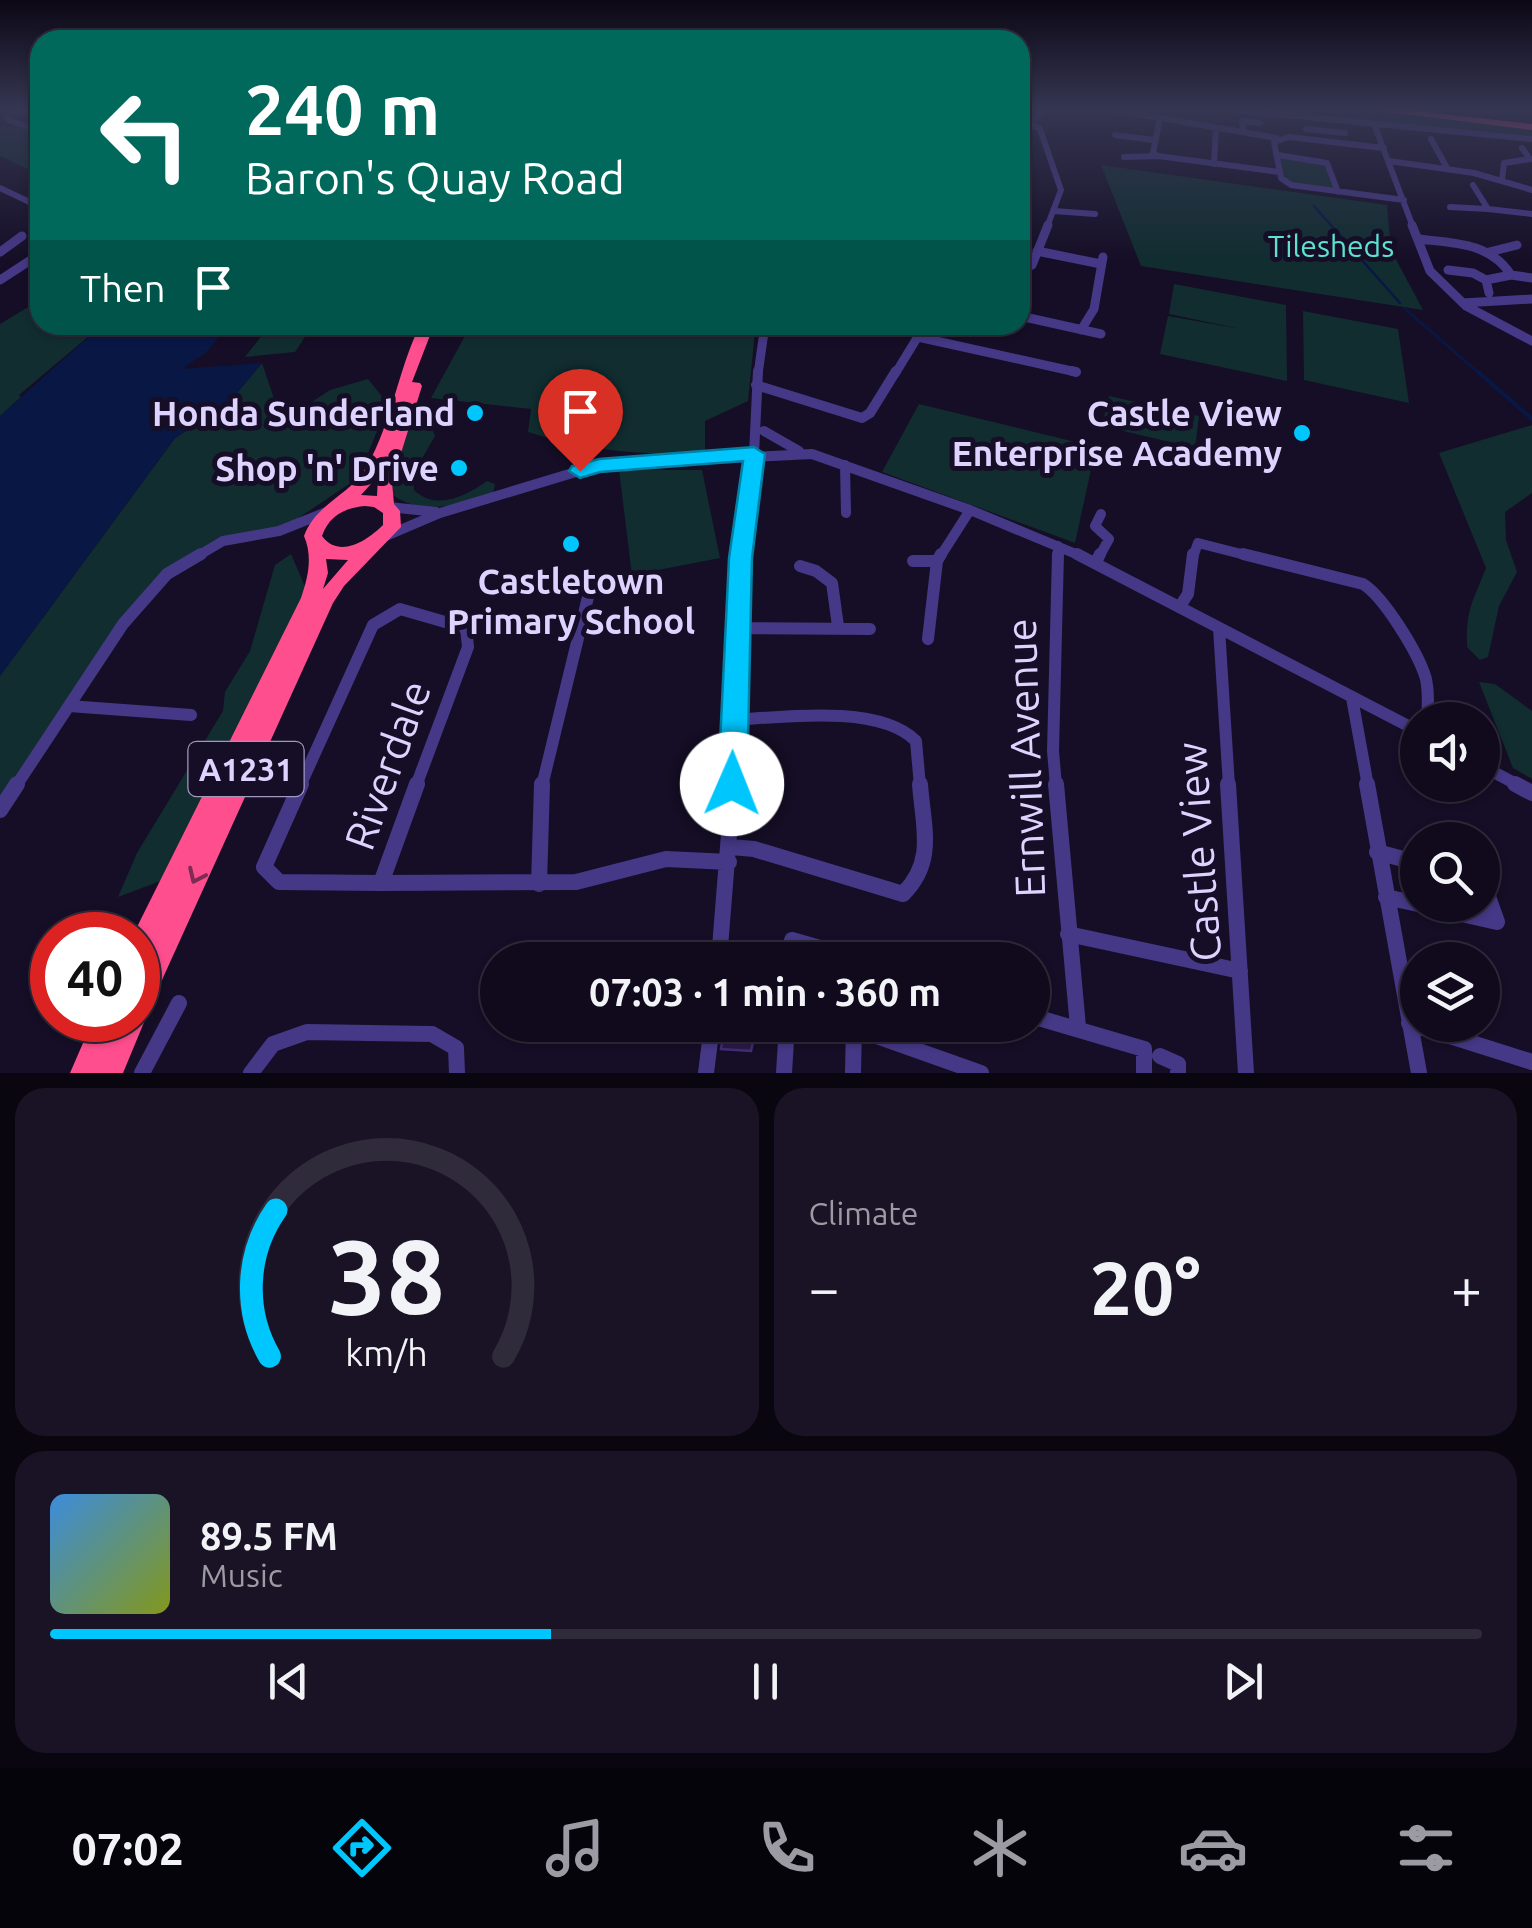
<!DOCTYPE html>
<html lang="en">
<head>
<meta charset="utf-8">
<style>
  :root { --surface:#100a1c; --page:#191325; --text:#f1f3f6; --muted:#9c9aa3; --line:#302b3b; --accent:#00c6fe }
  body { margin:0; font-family:Ubuntu,sans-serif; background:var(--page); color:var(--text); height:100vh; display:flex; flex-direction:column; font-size:38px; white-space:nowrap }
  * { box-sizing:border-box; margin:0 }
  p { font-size:32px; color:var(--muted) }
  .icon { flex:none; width:55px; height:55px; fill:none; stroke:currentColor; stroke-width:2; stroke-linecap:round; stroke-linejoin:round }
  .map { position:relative; height:1073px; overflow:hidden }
  .drawer { display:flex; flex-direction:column; gap:15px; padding:15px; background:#09060f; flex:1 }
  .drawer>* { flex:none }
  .hud { position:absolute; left:30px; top:30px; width:1000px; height:305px; border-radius:30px; box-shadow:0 2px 8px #0004,0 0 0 2px var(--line); background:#00695c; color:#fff; overflow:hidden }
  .fabs { position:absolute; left:1400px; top:702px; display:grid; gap:20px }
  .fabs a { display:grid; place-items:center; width:100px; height:100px; border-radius:50%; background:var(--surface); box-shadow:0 2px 8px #0004,0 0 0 2px var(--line); font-size:50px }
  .speed { position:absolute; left:30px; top:912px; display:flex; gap:20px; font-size:50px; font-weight:700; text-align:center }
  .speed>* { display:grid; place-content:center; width:130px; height:130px; border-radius:50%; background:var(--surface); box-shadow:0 2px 8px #0004,0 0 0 2px var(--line); line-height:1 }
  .speed .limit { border:15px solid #d22; background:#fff; color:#111 }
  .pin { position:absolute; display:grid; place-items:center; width:85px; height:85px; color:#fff; margin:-102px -42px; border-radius:50% 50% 50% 0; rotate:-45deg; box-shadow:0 0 10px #0007 }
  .pin .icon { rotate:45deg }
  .me { position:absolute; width:110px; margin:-55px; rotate:1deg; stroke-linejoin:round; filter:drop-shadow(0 0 8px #0008) }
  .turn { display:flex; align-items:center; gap:35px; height:210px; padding:0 50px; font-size:45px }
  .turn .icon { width:130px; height:130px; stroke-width:2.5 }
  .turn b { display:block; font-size:70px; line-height:85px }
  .then { display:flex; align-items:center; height:95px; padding:0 50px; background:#0003; gap:20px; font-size:38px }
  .big { font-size:75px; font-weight:700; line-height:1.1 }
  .drawer .tile { flex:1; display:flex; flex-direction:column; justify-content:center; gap:15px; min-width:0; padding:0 35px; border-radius:30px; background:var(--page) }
  .drawer .dial { align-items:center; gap:0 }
  .dial svg { height:260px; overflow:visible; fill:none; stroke:var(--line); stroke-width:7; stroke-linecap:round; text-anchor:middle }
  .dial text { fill:var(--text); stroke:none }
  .song { display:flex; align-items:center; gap:30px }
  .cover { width:120px; height:120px; border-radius:15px; background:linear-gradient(135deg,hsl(210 70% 55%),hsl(70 70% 35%)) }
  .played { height:10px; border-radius:5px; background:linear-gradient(90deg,var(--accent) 35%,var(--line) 35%) }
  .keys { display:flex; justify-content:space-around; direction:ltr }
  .heat { display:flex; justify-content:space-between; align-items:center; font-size:55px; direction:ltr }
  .drawer .tiles { flex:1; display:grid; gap:15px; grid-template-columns:1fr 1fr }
  .tile:last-child { grid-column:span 2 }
  .trip { position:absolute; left:480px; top:942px; width:570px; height:100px; border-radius:50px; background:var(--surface); box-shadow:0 2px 8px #0004,0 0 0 2px var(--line); font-weight:700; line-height:100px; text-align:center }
  .dock { display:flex; height:160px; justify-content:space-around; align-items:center; background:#06040b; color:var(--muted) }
  .dock .icon { width:70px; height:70px }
  .dock .selected { color:var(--accent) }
  .dock b { font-size:45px; color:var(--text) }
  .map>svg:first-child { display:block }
</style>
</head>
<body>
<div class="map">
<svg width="1532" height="1073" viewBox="0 0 1532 1073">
  <rect width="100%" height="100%" fill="#150e26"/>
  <path fill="#112d30" d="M1244 109H1338L1532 129V137Z
    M20 126 40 130V175L0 156V127Z
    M1278 155 1324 162 1338 192 1284 182Z
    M1101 165 1387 205 1391 250 1423 310 1141 266Z
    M1174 284 1286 305 1287 381 1160 354 1168 316 1241 329 1169 314Z
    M40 300V325H102L19 395 21 397 0 416V324Z
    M1303 311 1398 329 1409 403 1304 380Z
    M270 325H313L295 352 245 357Z
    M471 325H750L755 332 748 401 705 421V453C645 456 586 451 528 432L531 409 431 398Z
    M262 363 282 422 330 390 368 379 388 404 358 478 279 531 223 541 151 590 0 816V676L175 438 226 406Z
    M1109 396 1199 416 1195 448 1102 426Z
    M416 404 426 411 435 436 413 474 414 490C437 512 467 495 487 481L495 484 493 493C462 504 422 517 393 495L392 480Z
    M919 404 1096 447 1075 543 882 472Z
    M1532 425V493L1505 512 1506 540 1517 572 1499 606 1488 657 1480 660 1467 647C1466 607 1473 602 1486 568L1439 453Z
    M619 470H702L720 558 632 575Z
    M291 554 310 598 174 876 118 897 137 853 223 711 225 692 250 651 275 565Z
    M1479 682 1495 684 1532 711V779L1513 768Z"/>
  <path fill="#091745" d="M102 325H228L207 352 182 369 262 363 226 406 175 438 0 676V416Z"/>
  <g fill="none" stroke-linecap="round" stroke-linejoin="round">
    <path stroke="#091745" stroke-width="2.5" d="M1314 206 1400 303
      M1404 308 1480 374"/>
    <path stroke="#091745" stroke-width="4" d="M1477 371 1532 419"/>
  </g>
  <path fill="#291a47" stroke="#432c74" stroke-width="2.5" d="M724 1030 755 1033 751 1051 721 1049Z"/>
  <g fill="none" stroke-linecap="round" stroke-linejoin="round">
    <path stroke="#453886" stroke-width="6" d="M13 109 7 117 10 121 40 130
      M1108 109 1277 138
      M1224 109 1532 139
      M10 112 40 110
      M1020 118 1040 129 1061 190 1047 227
      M1160 118 1153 153 1158 156 1279 172
      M1030 121 1041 114 1039 109
      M1374 124 1413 227
      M1306 129 1345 133
      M1244 132 1242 121 1260 123
      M1115 135 1154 140
      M1431 139 1447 168
      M1384 148 1289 137 1274 142 1281 178 1291 185 1404 200
      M1278 155 1327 163 1338 192
      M1124 157 1158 156
      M1389 161 1474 173 1532 190
      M1214 164 1216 129
      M1502 180 1504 163 1530 159 1522 148
      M0 188 40 207
      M1450 207 1488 209 1473 185
      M1488 209 1532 214
      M1054 211 1095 214"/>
    <path stroke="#453886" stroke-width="9" d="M1412 225 1430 271 1466 306 1532 341
      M1418 239C1453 243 1490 242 1511 275L1486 280
      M1037 251 1101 264
      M0 252 22 236
      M1489 252 1517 245
      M1448 270 1473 273 1486 280 1489 293
      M1020 271 1032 265 1048 225
      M1511 275 1532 278
      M0 280 40 254
      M1020 282V297
      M1463 303 1532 299
      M1020 316 1101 334
      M1081 330 1094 309 1103 257
      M918 337 1076 372
      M758 374 765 325
      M895 374 925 325"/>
    <path stroke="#453886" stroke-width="10" d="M1072 371 1076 372
      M756 385 862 418 870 413 896 371
      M764 431 799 451
      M845 465 846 513
      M389 507 436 512
      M386 536 440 513 599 465 812 454 970 510 1083 557
      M196 557 223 541 279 531 329 511
      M741 557 754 454 758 371
      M940 557 970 510
      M1058 557V546
      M1099 557 1109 539 1095 526 1101 514
      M1193 557 1198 543 1253 557"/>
    <path stroke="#453886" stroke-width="12" d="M1077 554 1418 731
      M1243 554 1363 584C1384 597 1419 654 1426 679 1429 693 1428 706 1427 720
      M913 561H937
      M1096 562 1100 554
      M800 566 816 571 832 583 838 626
      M1180 606 1188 594 1193 554
      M738 628 870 629
      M1219 628 1229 786
      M928 639 937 561 941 554
      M1352 698 1368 786
      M69 706 191 715
      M734 720C783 717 879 704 916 741L920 786
      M1482 766 1520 786
      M16 786 123 624 167 574 201 554
      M300 786 373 625 400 609 466 628 468 647 416 786
      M542 786 589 593
      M733 786 741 554
      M1056 786 1053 751 1058 554"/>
    <path stroke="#453886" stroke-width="16" d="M301 784 264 867 279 882 381 883
      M1056 784 1078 1027
      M1228 784 1246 1073
      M1367 784 1419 1073
      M1515 784 1532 793
      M0 810 17 784
      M731 847 754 849 903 894C936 861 923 827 920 784
      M1377 852 1418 863
      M381 883 576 882 666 859 729 862
      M381 883 417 784
      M539 884 542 784
      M1386 897 1418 904
      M1422 905 1497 922 1482 880
      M1068 934 1240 971
      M719 960 733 784
      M791 960 792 940 862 960
      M1032 1016 1144 1049V1073
      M1409 1023 1532 1062
      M854 1028 981 1073
      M1160 1056 1178 1064V1073
      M142 1073 179 1003
      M251 1073 273 1044 307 1032 432 1034 456 1048 457 1073
      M706 1073 712 1025
      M784 1073 787 1025
      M853 1073 854 1025"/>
    <path fill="#ff4e8e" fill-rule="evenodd" d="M1364 109H1397L1532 124V130Z
      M420 325H434L412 382 420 383 422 386 392 482 394 504 400 511 401 527 344 586 333 603 147 1013 143 1015 145 1020 123 1073H70L93 1020H138V976L144 962 138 965V935H133L301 598C308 577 313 557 304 536 316 503 351 495 367 466 392 422 398 370 420 325ZM378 476 377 496 361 495ZM365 506 374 507 383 513V525C367 541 339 559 322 536 329 516 344 508 365 506ZM326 559 348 560 323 589 328 573Z"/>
  </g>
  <defs><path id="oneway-chevron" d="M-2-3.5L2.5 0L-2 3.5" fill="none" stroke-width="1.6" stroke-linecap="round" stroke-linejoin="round" transform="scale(2.5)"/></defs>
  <use stroke="#7e2b55" href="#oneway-chevron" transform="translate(196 876) rotate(115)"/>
  <linearGradient id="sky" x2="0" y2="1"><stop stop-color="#0c0815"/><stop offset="0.42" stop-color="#353652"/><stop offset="1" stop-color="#353652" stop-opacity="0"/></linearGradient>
  <rect width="1532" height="260" fill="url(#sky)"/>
  <path fill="#00c6fe" stroke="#0081a5" stroke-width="2.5" d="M754 447 765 454 752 558 747 784 743 793 732 797 722 793 718 784 729 558 743 461 600 472 580 478 569 471 572 466 599 459Z"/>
  <g fill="#00c6fe" stroke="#150e26" stroke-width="4">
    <circle cx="475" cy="413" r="10"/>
    <circle cx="1302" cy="433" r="10"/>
    <circle cx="459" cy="468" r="10"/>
    <circle cx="571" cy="544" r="10"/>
  </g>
  <g text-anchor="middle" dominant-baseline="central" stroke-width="10" stroke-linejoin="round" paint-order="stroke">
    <g font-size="30" fill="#5ce2d1" stroke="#150e26">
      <text x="1331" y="246">Tilesheds</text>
    </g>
    <rect fill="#150e26" stroke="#a298be" stroke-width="2.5" x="188.5" y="742" width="115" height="54" rx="8"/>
    <g font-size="32" font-weight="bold" fill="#ded3ff">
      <text x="246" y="769">A1231</text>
    </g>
    <g font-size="35" font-weight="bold" fill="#ded3ff" stroke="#150e26" text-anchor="end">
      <text x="455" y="413">Honda Sunderland</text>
      <text x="1282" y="413">Castle View<tspan x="1282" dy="40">Enterprise Academy</tspan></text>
      <text x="439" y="468">Shop 'n' Drive</text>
      <text x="571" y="581" text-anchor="middle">Castletown<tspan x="571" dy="40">Primary School</tspan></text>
    </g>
    <g font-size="42" fill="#ded3ff" stroke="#150e26">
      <text transform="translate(1025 758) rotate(-92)">Ernwill Avenue</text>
      <text transform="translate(387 765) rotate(-70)">Riverdale</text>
      <text transform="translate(1198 852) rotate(-94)">Castle View</text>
    </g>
  </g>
</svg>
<div class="fabs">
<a><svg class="icon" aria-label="sound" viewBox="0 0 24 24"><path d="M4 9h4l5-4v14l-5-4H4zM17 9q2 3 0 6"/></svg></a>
<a><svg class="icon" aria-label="search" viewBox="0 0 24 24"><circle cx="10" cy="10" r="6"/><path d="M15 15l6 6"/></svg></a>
<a><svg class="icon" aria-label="layers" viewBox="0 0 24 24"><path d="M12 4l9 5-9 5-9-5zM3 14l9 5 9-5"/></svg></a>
</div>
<div class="speed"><div class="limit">40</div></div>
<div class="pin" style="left:580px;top:471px;background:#d93025"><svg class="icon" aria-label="arrive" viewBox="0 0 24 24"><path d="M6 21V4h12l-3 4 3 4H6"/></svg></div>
<svg class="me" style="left:732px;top:784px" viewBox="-20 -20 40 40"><circle r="19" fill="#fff"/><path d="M0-13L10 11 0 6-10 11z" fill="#00c6fe"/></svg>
<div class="trip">07:03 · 1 min · 360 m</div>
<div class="hud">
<div class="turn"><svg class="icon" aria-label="left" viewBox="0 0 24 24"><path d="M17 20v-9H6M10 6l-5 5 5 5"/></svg><div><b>240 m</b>Baron's Quay Road</div></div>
<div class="then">Then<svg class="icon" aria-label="arrive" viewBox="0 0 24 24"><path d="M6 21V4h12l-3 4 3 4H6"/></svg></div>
</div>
</div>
<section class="drawer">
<div class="tiles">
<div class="tile dial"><svg viewBox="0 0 100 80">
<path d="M14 69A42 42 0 1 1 86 69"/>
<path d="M14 69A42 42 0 0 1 16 24" stroke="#00c6fe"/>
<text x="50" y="56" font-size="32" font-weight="700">38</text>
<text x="50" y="72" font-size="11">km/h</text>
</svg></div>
<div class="tile"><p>Climate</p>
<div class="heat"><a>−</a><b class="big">20°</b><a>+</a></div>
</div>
<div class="tile">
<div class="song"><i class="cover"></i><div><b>89.5 FM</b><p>Music</p></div></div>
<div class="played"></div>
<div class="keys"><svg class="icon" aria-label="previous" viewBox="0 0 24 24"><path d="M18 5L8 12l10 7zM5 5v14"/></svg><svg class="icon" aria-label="pause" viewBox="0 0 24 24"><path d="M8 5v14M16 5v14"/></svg><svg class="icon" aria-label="next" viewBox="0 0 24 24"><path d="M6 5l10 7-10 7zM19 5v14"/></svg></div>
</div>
</div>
</section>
<nav class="dock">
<b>07:02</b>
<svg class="icon selected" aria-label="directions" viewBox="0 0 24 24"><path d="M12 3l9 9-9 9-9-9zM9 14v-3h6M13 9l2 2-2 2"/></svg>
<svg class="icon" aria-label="music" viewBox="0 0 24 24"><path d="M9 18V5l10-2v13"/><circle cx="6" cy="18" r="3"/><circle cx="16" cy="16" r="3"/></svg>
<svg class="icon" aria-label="phone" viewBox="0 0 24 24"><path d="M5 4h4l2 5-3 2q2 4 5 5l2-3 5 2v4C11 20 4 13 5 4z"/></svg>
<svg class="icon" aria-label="climate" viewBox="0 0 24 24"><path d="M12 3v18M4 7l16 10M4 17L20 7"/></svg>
<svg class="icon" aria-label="car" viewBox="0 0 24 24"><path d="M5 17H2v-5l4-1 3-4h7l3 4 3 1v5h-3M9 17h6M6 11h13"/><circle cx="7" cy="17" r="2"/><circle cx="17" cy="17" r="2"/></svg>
<svg class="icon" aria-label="filters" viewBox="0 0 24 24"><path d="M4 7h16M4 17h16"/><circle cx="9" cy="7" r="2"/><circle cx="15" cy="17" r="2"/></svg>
</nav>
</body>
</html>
